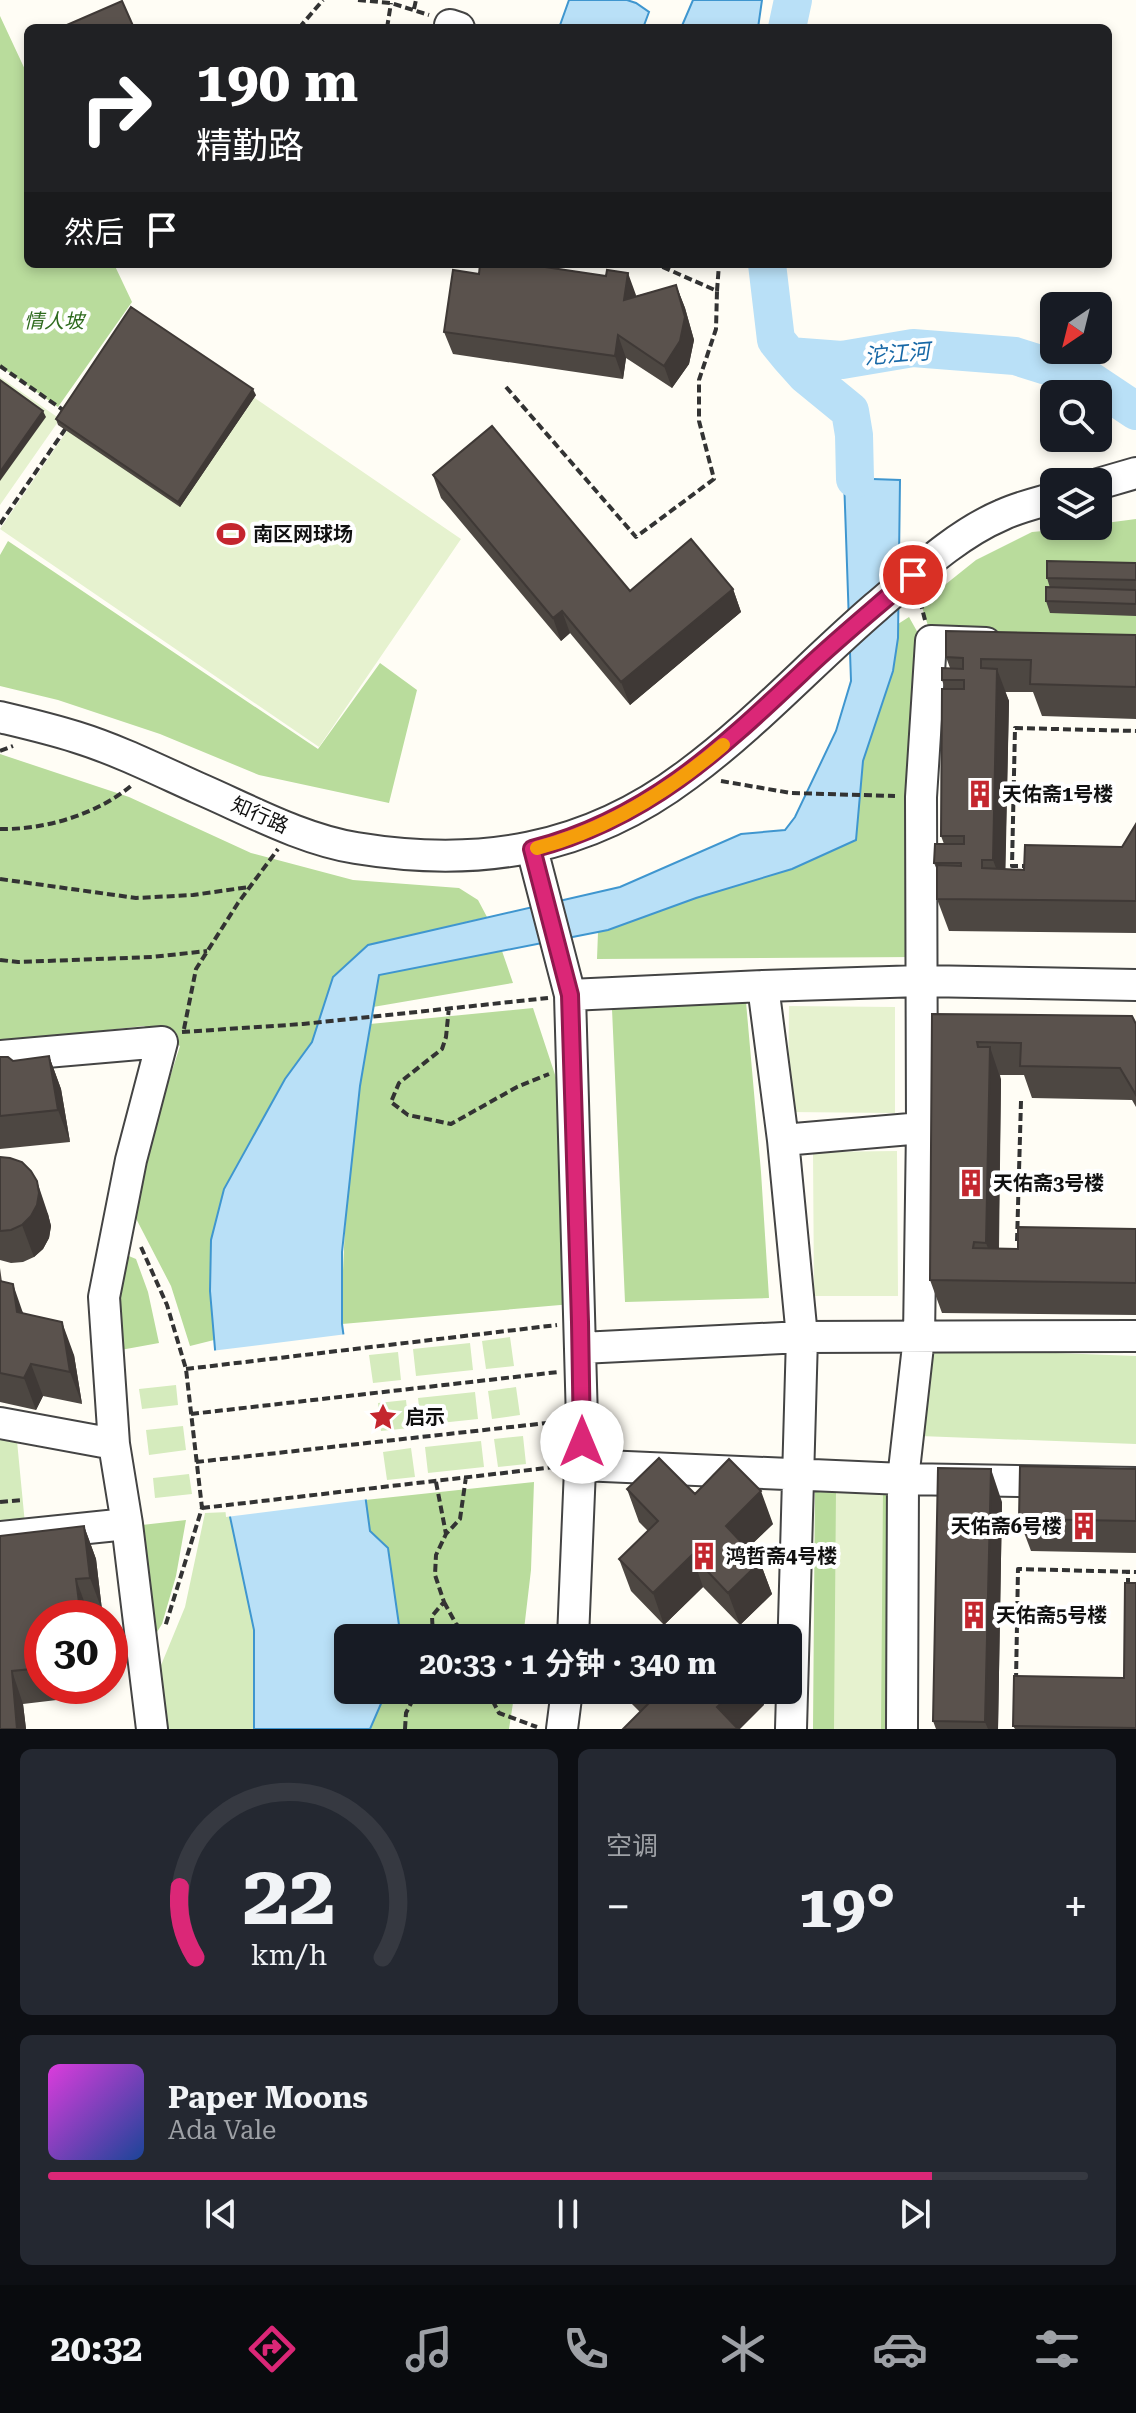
<!DOCTYPE html>
<html lang="zh">
<head>
<meta charset="utf-8">
<style>
  :root { --surface:#171b24; --page:#242831; --text:#f1f3f6; --muted:#9ea1a6; --line:#363941; --accent:#db2777 }
  body { margin:0; font-family:"Roboto Serif","Noto Sans SC",serif; background:var(--page); color:var(--text); height:100vh; display:flex; flex-direction:column; font-size:30px; white-space:nowrap }
  * { box-sizing:border-box; margin:0 }
  p { font-size:26px; color:var(--muted) }
  .icon { flex:none; width:44px; height:44px; fill:none; stroke:currentColor; stroke-width:2; stroke-linecap:round; stroke-linejoin:round }
  .map { position:relative; height:1729px; overflow:hidden }
  .side { display:flex; flex-direction:column; gap:20px; padding:20px; background:#0d0f14; flex:1 }
  .side>* { flex:none }
  .hud { position:absolute; left:24px; top:24px; width:1088px; height:244px; border-radius:12px; box-shadow:0 4px 12px #0003; background:#202124; color:#fff; overflow:hidden }
  .needle { width:52px; rotate:215deg }
  .controls { position:absolute; left:1040px; top:292px; display:grid; gap:16px }
  .controls a { display:grid; place-items:center; width:72px; height:72px; border-radius:12px; background:var(--surface); box-shadow:0 4px 12px #0003; font-size:40px }
  .speed { position:absolute; left:24px; top:1600px; display:flex; gap:16px; font-size:40px; font-weight:700; text-align:center }
  .speed>* { display:grid; place-content:center; width:104px; height:104px; border-radius:50%; background:var(--surface); box-shadow:0 4px 12px #0003; line-height:1 }
  .speed .limit { border:12px solid #d22; background:#fff; color:#111 }
  .pin { position:absolute; display:grid; place-items:center; width:68px; height:68px; color:#fff; margin:-34px; border:4px solid #fff; border-radius:50%; box-shadow:0 2px 8px #0007 }
  .me { position:absolute; width:88px; margin:-44px; rotate:0deg; stroke-linejoin:round; filter:drop-shadow(0 0 6px #0008) }
  .turn { display:flex; align-items:center; gap:28px; height:168px; padding:0 40px; font-size:36px }
  .turn .icon { width:104px; height:104px; stroke-width:2.5 }
  .turn b { display:block; font-size:56px; line-height:68px }
  .then { display:flex; align-items:center; height:76px; padding:0 40px; background:#0003; gap:16px; font-size:30px }
  .big { font-size:60px; font-weight:700; line-height:1.1 }
  .side .card { flex:1; display:flex; flex-direction:column; justify-content:center; gap:12px; min-width:0; padding:0 28px; border-radius:12px; background:var(--page) }
  .side .dial { align-items:center; gap:0 }
  .dial svg { height:208px; overflow:visible; fill:none; stroke:var(--line); stroke-width:7; stroke-linecap:round; text-anchor:middle }
  .dial text { fill:var(--text); stroke:none }
  .song { display:flex; align-items:center; gap:24px }
  .cover { width:96px; height:96px; border-radius:12px; background:linear-gradient(135deg,hsl(300 70% 55%),hsl(220 70% 35%)) }
  .played { height:8px; border-radius:4px; background:linear-gradient(90deg,var(--accent) 85%,var(--line) 85%) }
  .keys { display:flex; justify-content:space-around; direction:ltr }
  .heat { display:flex; justify-content:space-between; align-items:center; font-size:44px; direction:ltr }
  .side .tiles { flex:1; display:grid; gap:20px; grid-template-columns:1fr 1fr }
  .card:last-child { grid-column:span 2 }
  .trip { position:absolute; left:334px; top:1624px; width:468px; height:80px; border-radius:12px; background:var(--surface); box-shadow:0 4px 12px #0003; font-weight:700; line-height:80px; text-align:center }
  .tabs { display:flex; height:128px; justify-content:space-around; align-items:center; background:#090b0e; color:var(--muted) }
  .tabs .icon { width:56px; height:56px }
  .tabs .active { color:var(--accent) }
  .tabs b { font-size:36px; color:var(--text) }
  .map>svg:first-child { display:block }
</style>
</head>
<body>
<div class="map">
<svg width="1136" height="1729" viewBox="0 0 1136 1729">
  <rect width="100%" height="100%" fill="#fffdf5"/>
  <path fill="#d5ebbd" d="M510 1337 514 1366 486 1369 482 1341Z
    M470 1343 473 1370 416 1376 413 1349Z
    M923 1348 1136 1356V1444L920 1436Z
    M398 1352 401 1380 373 1383 369 1355Z
    M176 1385 178 1405 142 1409 139 1389Z
    M516 1387 520 1415 492 1419 488 1391Z
    M475 1392 478 1419 421 1425 418 1398Z
    M406 1400 409 1428 381 1431 378 1403Z
    M183 1426 186 1450 149 1455 146 1430Z
    M523 1436 526 1464 498 1467 494 1439Z
    M0 1438 17 1441 25 1524 0 1526Z
    M481 1441 484 1467 428 1473 425 1447Z
    M411 1448 415 1477 387 1480 383 1452Z
    M189 1474 192 1494 155 1498 153 1478Z
    M229 1512 254 1630V1729H160L157 1675 185 1607 205 1513Z"/>
  <path fill="#b9dc9c" d="M0 16 28 76V264H114L132 302 58 407 0 366Z
    M1136 519V635L932 638 921 604 976 560 1032 532 1098 526V524Z
    M8 541 318 749 380 663 417 690 389 803 259 775 160 734 58 700 0 686V555Z
    M909 617 923 642 914 957 597 959 598 932 696 898 792 869 856 840 863 761 893 671 898 624Z
    M0 754 129 797 251 853 353 880 459 888 478 900 487 917 368 945 333 977 312 1042 285 1079 224 1190 211 1240 210 1291 214 1340 190 1346 171 1286 129 1205 180 1046 144 1026 0 1042Z
    M502 951 513 983 373 1007 379 975Z
    M746 1002 761 1172 769 1298 625 1302 612 1009Z
    M533 1008 564 1102 572 1304 342 1324C342 1223 353 1123 370 1024Z
    M124 1254 136 1259 148 1292 159 1343 115 1351 112 1275Z
    M534 1482 531 1570 523 1638H398L399 1625 370 1532 365 1500Z
    M815 1483 899 1484 897 1729H813Z
    M186 1520 176 1576 162 1624 147 1648 133 1526Z
    M387 1690H515L509 1729H370Z"/>
  <path fill="#e6f2cf" d="M142 321 461 539 319 747 0 529Z
    M0 377 60 419 0 505Z
    M789 1006 895 1007V1113L788 1112Z
    M897 1151 898 1296H814L813 1152Z
    M836 1489 883 1490 881 1729H834Z"/>
  <path fill="#b9e0f7" stroke="#3f96cf" stroke-width="2" d="M569 0H627L636 3 649 12 643 28H559Z
    M693 0H762L758 28H681Z
    M844 478 900 480 898 638 893 671 863 761 856 840 792 869 696 898 608 930 379 975 360 1086 342 1252V1324L370 1531 388 1548 399 1625 398 1638H348V1690H387L370 1729H254V1630L229 1512 210 1291 211 1240 224 1189 285 1079 312 1042 333 977 368 945 620 887 741 834 785 830 795 817 836 731 851 681Z"/>
  <path fill="#fffdf5" d="M347 1334 369 1499 226 1517 211 1351Z"/>
  <g fill="none" stroke-linecap="round" stroke-linejoin="round">
    <path stroke="#b9e0f7" stroke-width="38" d="M787 28 793 0
      M767 264 776 340 789 356 842 360 913 348 1015 356 1088 379 1136 411
      M789 356 806 375 850 411 854 435 855 479"/>
    <defs>
      <path id="minor" d="M450 25 459 28
        M1098 484 1136 473
        M0 717C25 723 51 729 76 737 118 750 158 770 198 788 249 810 301 839 356 848 478 868 586 851 687 775 755 725 812 662 876 607 915 574 955 535 1002 515 1019 507 1037 503 1054 498
        M532 849 570 995 582 1420 573 1638
        M763 986 783 1140 802 1337 791 1729
        M570 995 763 986 921 981 1136 985
        M0 1056 162 1042 131 1160 104 1297 114 1444 127 1524 152 1729
        M783 1140 922 1128
        M581 1348 802 1337 1136 1336
        M0 1423 114 1444
        M581 1465 903 1479 1136 1483
        M0 1537 127 1524
        M562 1729 567 1690
        M902 1729 903 1479 919 1337 922 1128 921 797 931 641 986 643"/>
    </defs>
    <use href="#minor" stroke="#444" stroke-width="34"/>
    <path stroke="#333" stroke-width="4" stroke-dasharray="8 4" stroke-linecap="butt" d="M358 0 391 3 429 15
      M414 9 416 0
      M299 28 323 0
      M387 28 391 3
      M697 28H701
      M717 291 719 264
      M0 366 63 410
      M506 387 636 537 714 479 699 421V380L716 329 717 291 656 264
      M0 524 66 428
      M920 601 925 620
      M0 751 13 746
      M721 781 791 793 895 796
      M0 829C45 830 98 814 132 785
      M1030 866H1012L1015 728 1136 731
      M0 879 136 898 193 895 249 887
      M0 960 18 962 152 957 207 951
      M449 1007 446 1037 442 1049 399 1083 391 1102 408 1115 451 1124 517 1087 549 1074
      M184 1029 196 969 238 903 278 849
      M182 1032 303 1024 548 998
      M1021 1101 1017 1242H1022
      M141 1247 167 1305 186 1369 202 1508 165 1627
      M186 1369 557 1325
      M191 1414 558 1372
      M196 1462 556 1422
      M436 1482 446 1534
      M0 1502 23 1500
      M202 1508 555 1467
      M1128 1586V1571
      M444 1602 456 1624 474 1638
      M433 1638 432 1616 444 1602 435 1575 436 1555 446 1534 460 1519 466 1477
      M1016 1681 1018 1569 1136 1572
      M487 1690 499 1713 537 1727
      M405 1729 406 1713 418 1690"/>
    <use href="#minor" stroke="#fff" stroke-width="30"/>
  </g>
  <path fill="#4d4742" d="M479 274 636 296 676 285 685 308 694 340 689 364 672 388 626 358 623 379 453 354 444 332Z
    M256 395 180 507 58 425 56 419Z
    M433 475 630 591 733 589 741 612 630 705 570 633 561 641 441 498Z
    M1136 563V616L1050 613 1046 601 1050 588 1047 578Z
    M1136 635V719L1042 716 1033 692H1005L1009 701 1005 869 1024 870 1122 847 1136 824V933L949 931 937 899V870L934 863 944 844 941 836 945 689 942 680 950 668 946 657Z
    M932 1014 1136 1024V1107L1132 1100 1032 1098 1024 1075H1000L1001 1080 999 1249H1018L1136 1229V1315L942 1313 930 1280Z
    M49 1056 61 1089 70 1142 0 1149V1057L13 1061Z
    M0 1157 48 1214 51 1226 49 1238 43 1249 34 1257 23 1262 11 1263 0 1260Z
    M0 1268 2 1282 24 1314 74 1355 82 1404 43 1396 36 1410 0 1402Z
    M1136 1469V1553L1031 1551 1019 1519Z
    M627 1489 695 1494 773 1524 748 1548 760 1562 772 1594 740 1625 703 1587 664 1625 631 1591 619 1559 648 1531 639 1522Z
    M1002 1502 998 1729H936L933 1721Z
    M84 1526 96 1559 102 1610 88 1612 89 1618H42V1686H98L99 1695 23 1704 26 1729H0V1536Z
    M1136 1583V1729H1015L1013 1726 1124 1678Z
    M626 1690H759L764 1705 640 1712 631 1703Z"/>
  <path fill="#3f3936" d="M628 273 636 295 632 322 624 300Z
    M676 285 685 308 694 340 689 364 672 388 664 366Z
    M618 335 626 358 623 379 615 356Z
    M253 389 256 395 180 507 178 502Z
    M43 411 46 417 0 481V472Z
    M733 589 741 612 630 705 621 682Z
    M562 611 570 633 561 641 553 618Z
    M997 669 1009 701 1005 892 993 860Z
    M977 1042 989 1074 990 1047 1001 1080 998 1275 986 1243Z
    M49 1056 61 1089 70 1142 58 1110Z
    M37 1181 48 1214 51 1226 49 1238 43 1249 34 1257 22 1225Z
    M13 1284 24 1316 17 1312Z
    M62 1322 74 1355 82 1404 70 1372Z
    M31 1364 43 1396 36 1410 24 1378Z
    M991 1469 1002 1502 998 1729H988L985 1722Z
    M761 1491 773 1524 737 1558 726 1526Z
    M84 1526 96 1559 102 1610 90 1578Z
    M692 1555 703 1587 664 1625 653 1593Z
    M760 1562 772 1594 740 1625 728 1593Z
    M76 1579 88 1612 89 1618H81Z
    M12 1671 23 1704 26 1729H17Z
    M735 1690H759L764 1705 740 1729H725L717 1707Z"/>
  <path fill="#5a524d" stroke="#3f3936" stroke-width="2" d="M122 1 134 28H60Z
    M480 264H525L606 276 607 270 628 273 624 300 676 285 685 317 680 341 664 366 618 335 615 356 444 332 453 270 479 274Z
    M131 307 253 389 178 502 56 419Z
    M0 380 43 411 0 472Z
    M492 426 630 591 691 539 733 589 621 682 562 611 553 618 433 475Z
    M1047 561 1136 563V580L1047 578Z
    M1046 587 1136 590V604L1046 601Z
    M946 631 1136 635V687L1030 684 1031 660 981 659V668L997 669 993 860H982V868L1024 870 1025 845 1122 847 1136 824V901L937 899V865L961 866V863H934L935 844H964V836H941L942 689H964V680H942V668L963 669V658L946 657Z
    M932 1014 1132 1016 1136 1024V1095L1120 1068 1020 1066 1021 1043 977 1042 978 1047H990L986 1243 974 1242 973 1248 1018 1249V1227L1136 1229V1283L930 1280Z
    M49 1056 58 1110 0 1116V1057H8L13 1061Z
    M0 1157 10 1158 22 1162 31 1171 37 1181 39 1193 37 1205 31 1216 22 1225 11 1230 0 1231Z
    M0 1281 13 1284 17 1312 62 1322 70 1372 31 1364 24 1378 0 1373Z
    M659 1458 695 1494 729 1459 761 1491 726 1526 760 1562 728 1593 692 1555 653 1593 619 1559 658 1521 627 1489Z
    M1020 1466 1136 1469V1521L1019 1519Z
    M938 1468 991 1469 985 1722 933 1721Z
    M84 1526 90 1578 76 1579 81 1618H42V1668L12 1671 17 1729H0V1536Z
    M1125 1583H1136V1728L1013 1726 1014 1676 1124 1678Z
    M638 1690H735L717 1707 738 1729H623L650 1702Z"/>
  <g fill="none" stroke-linecap="round" stroke-linejoin="round">
    <defs>
      <path id="route" d="M582 1442 580 1322 570 995 532 849C649 819 723 747 808 667 842 635 878 606 913 575"/>
    </defs>
    <use href="#route" stroke="#8e194d" stroke-width="20"/>
    <use href="#route" stroke="#db2777" stroke-width="14"/>
    <path stroke="#f59e0b" stroke-width="14" d="M537 848C606 830 669 791 723 745"/>
  </g>
  <defs>
    <symbol id="stadium-bare" viewBox="-9 -9 18 18"><path d="M0-5a6.5 5 0 1 0 0 10a6.5 5 0 1 0 0-10ZM-3.5-1.8h7v3.6h-7Z" fill="#c4262e" stroke="#fff" stroke-width="2.5" paint-order="stroke"/></symbol>
    <symbol id="building-bare" viewBox="-9 -9 18 18"><path d="M-4-6H4V6H1V3H-1V6H-4ZM-2.5-4.3h1.7v1.8h-1.7ZM.8-4.3h1.7v1.8H.8ZM-2.5-1h1.7V.8h-1.7ZM.8-1h1.7V.8H.8Z" fill="#c4262e" stroke="#fff" stroke-width="2.5" paint-order="stroke"/></symbol>
    <symbol id="sight-bare" viewBox="-9 -9 18 18"><path d="M0-6L1.8-2.2L6-1.7L2.9 1.2L3.7 5.4L0 3.3L-3.7 5.4L-2.9 1.2L-6-1.7L-1.8-2.2Z" fill="#c4262e" stroke="#fff" stroke-width="2.5" paint-order="stroke"/></symbol>
  </defs>
  <g fill-rule="evenodd">
    <use href="#stadium-bare" x="211" y="514" width="40" height="40"/>
    <use href="#building-bare" x="960" y="774" width="40" height="40"/>
    <use href="#building-bare" x="951" y="1163" width="40" height="40"/>
    <use href="#sight-bare" x="363" y="1397" width="40" height="40"/>
    <use href="#building-bare" x="1064" y="1506" width="40" height="40"/>
    <use href="#building-bare" x="684" y="1536" width="40" height="40"/>
    <use href="#building-bare" x="954" y="1595" width="40" height="40"/>
  </g>
  <g text-anchor="middle" dominant-baseline="central" stroke-width="8" stroke-linejoin="round" paint-order="stroke">
    <g font-size="20" font-style="italic" fill="#2f6b1f" stroke="#fff">
      <text x="54" y="321">情人坡</text>
    </g>
    <g font-size="20" font-weight="bold" fill="#111" stroke="#fff" text-anchor="start">
      <text x="253" y="534">南区网球场</text>
      <text x="1002" y="794">天佑斋1号楼</text>
      <text x="993" y="1183">天佑斋3号楼</text>
      <text x="405" y="1417">启示</text>
      <text x="1062" y="1526" text-anchor="end">天佑斋6号楼</text>
      <text x="726" y="1556">鸿哲斋4号楼</text>
      <text x="996" y="1615">天佑斋5号楼</text>
    </g>
    <g font-size="20" fill="#111" stroke="#fff">
      <text transform="translate(260 815) rotate(24)">知行路</text>
    </g>
    <g font-size="22" font-style="italic" fill="#1768a6" stroke="#fff">
      <text transform="translate(897 354) rotate(-5)">沱江河</text>
    </g>
  </g>
</svg>
<div class="controls">
<a><svg class="needle" viewBox="-14 -14 28 28"><path d="M0-13l5 13h-10z" fill="#e53935"/><path d="M0 13l5-13h-10z" fill="#9ea1a6"/></svg></a>
<a><svg class="icon" aria-label="search" viewBox="0 0 24 24"><circle cx="10" cy="10" r="6"/><path d="M15 15l6 6"/></svg></a>
<a><svg class="icon" aria-label="layers" viewBox="0 0 24 24"><path d="M12 4l9 5-9 5-9-5zM3 14l9 5 9-5"/></svg></a>
</div>
<div class="speed"><div class="limit">30</div></div>
<div class="pin" style="left:913px;top:575px;background:#d93025"><svg class="icon" aria-label="arrive" viewBox="0 0 24 24"><path d="M6 21V4h12l-3 4 3 4H6"/></svg></div>
<svg class="me" style="left:582px;top:1442px" viewBox="-20 -20 40 40"><circle r="19" fill="#fff"/><path d="M0-13L10 11 0 6-10 11z" fill="#db2777"/></svg>
<div class="trip">20:33 · 1 分钟 · 340 m</div>
<div class="hud">
<div class="turn"><svg class="icon" aria-label="right" viewBox="0 0 24 24"><path d="M7 20v-9h11M14 6l5 5-5 5"/></svg><div><b>190 m</b>精勤路</div></div>
<div class="then">然后<svg class="icon" aria-label="arrive" viewBox="0 0 24 24"><path d="M6 21V4h12l-3 4 3 4H6"/></svg></div>
</div>
</div>
<section class="side">
<div class="tiles">
<div class="card dial"><svg viewBox="0 0 100 80">
<path d="M14 69A42 42 0 1 1 86 69"/>
<path d="M14 69A42 42 0 0 1 8 42" stroke="#db2777"/>
<text x="50" y="56" font-size="32" font-weight="700">22</text>
<text x="50" y="72" font-size="11">km/h</text>
</svg></div>
<div class="card"><p>空调</p>
<div class="heat"><a>−</a><b class="big">19°</b><a>+</a></div>
</div>
<div class="card">
<div class="song"><i class="cover"></i><div><b>Paper Moons</b><p>Ada Vale</p></div></div>
<div class="played"></div>
<div class="keys"><svg class="icon" aria-label="previous" viewBox="0 0 24 24"><path d="M18 5L8 12l10 7zM5 5v14"/></svg><svg class="icon" aria-label="pause" viewBox="0 0 24 24"><path d="M8 5v14M16 5v14"/></svg><svg class="icon" aria-label="next" viewBox="0 0 24 24"><path d="M6 5l10 7-10 7zM19 5v14"/></svg></div>
</div>
</div>
</section>
<nav class="tabs">
<b>20:32</b>
<svg class="icon active" aria-label="directions" viewBox="0 0 24 24"><path d="M12 3l9 9-9 9-9-9zM9 14v-3h6M13 9l2 2-2 2"/></svg>
<svg class="icon" aria-label="music" viewBox="0 0 24 24"><path d="M9 18V5l10-2v13"/><circle cx="6" cy="18" r="3"/><circle cx="16" cy="16" r="3"/></svg>
<svg class="icon" aria-label="phone" viewBox="0 0 24 24"><path d="M5 4h4l2 5-3 2q2 4 5 5l2-3 5 2v4C11 20 4 13 5 4z"/></svg>
<svg class="icon" aria-label="climate" viewBox="0 0 24 24"><path d="M12 3v18M4 7l16 10M4 17L20 7"/></svg>
<svg class="icon" aria-label="car" viewBox="0 0 24 24"><path d="M5 17H2v-5l4-1 3-4h7l3 4 3 1v5h-3M9 17h6M6 11h13"/><circle cx="7" cy="17" r="2"/><circle cx="17" cy="17" r="2"/></svg>
<svg class="icon" aria-label="filters" viewBox="0 0 24 24"><path d="M4 7h16M4 17h16"/><circle cx="9" cy="7" r="2"/><circle cx="15" cy="17" r="2"/></svg>
</nav>
</body>
</html>
